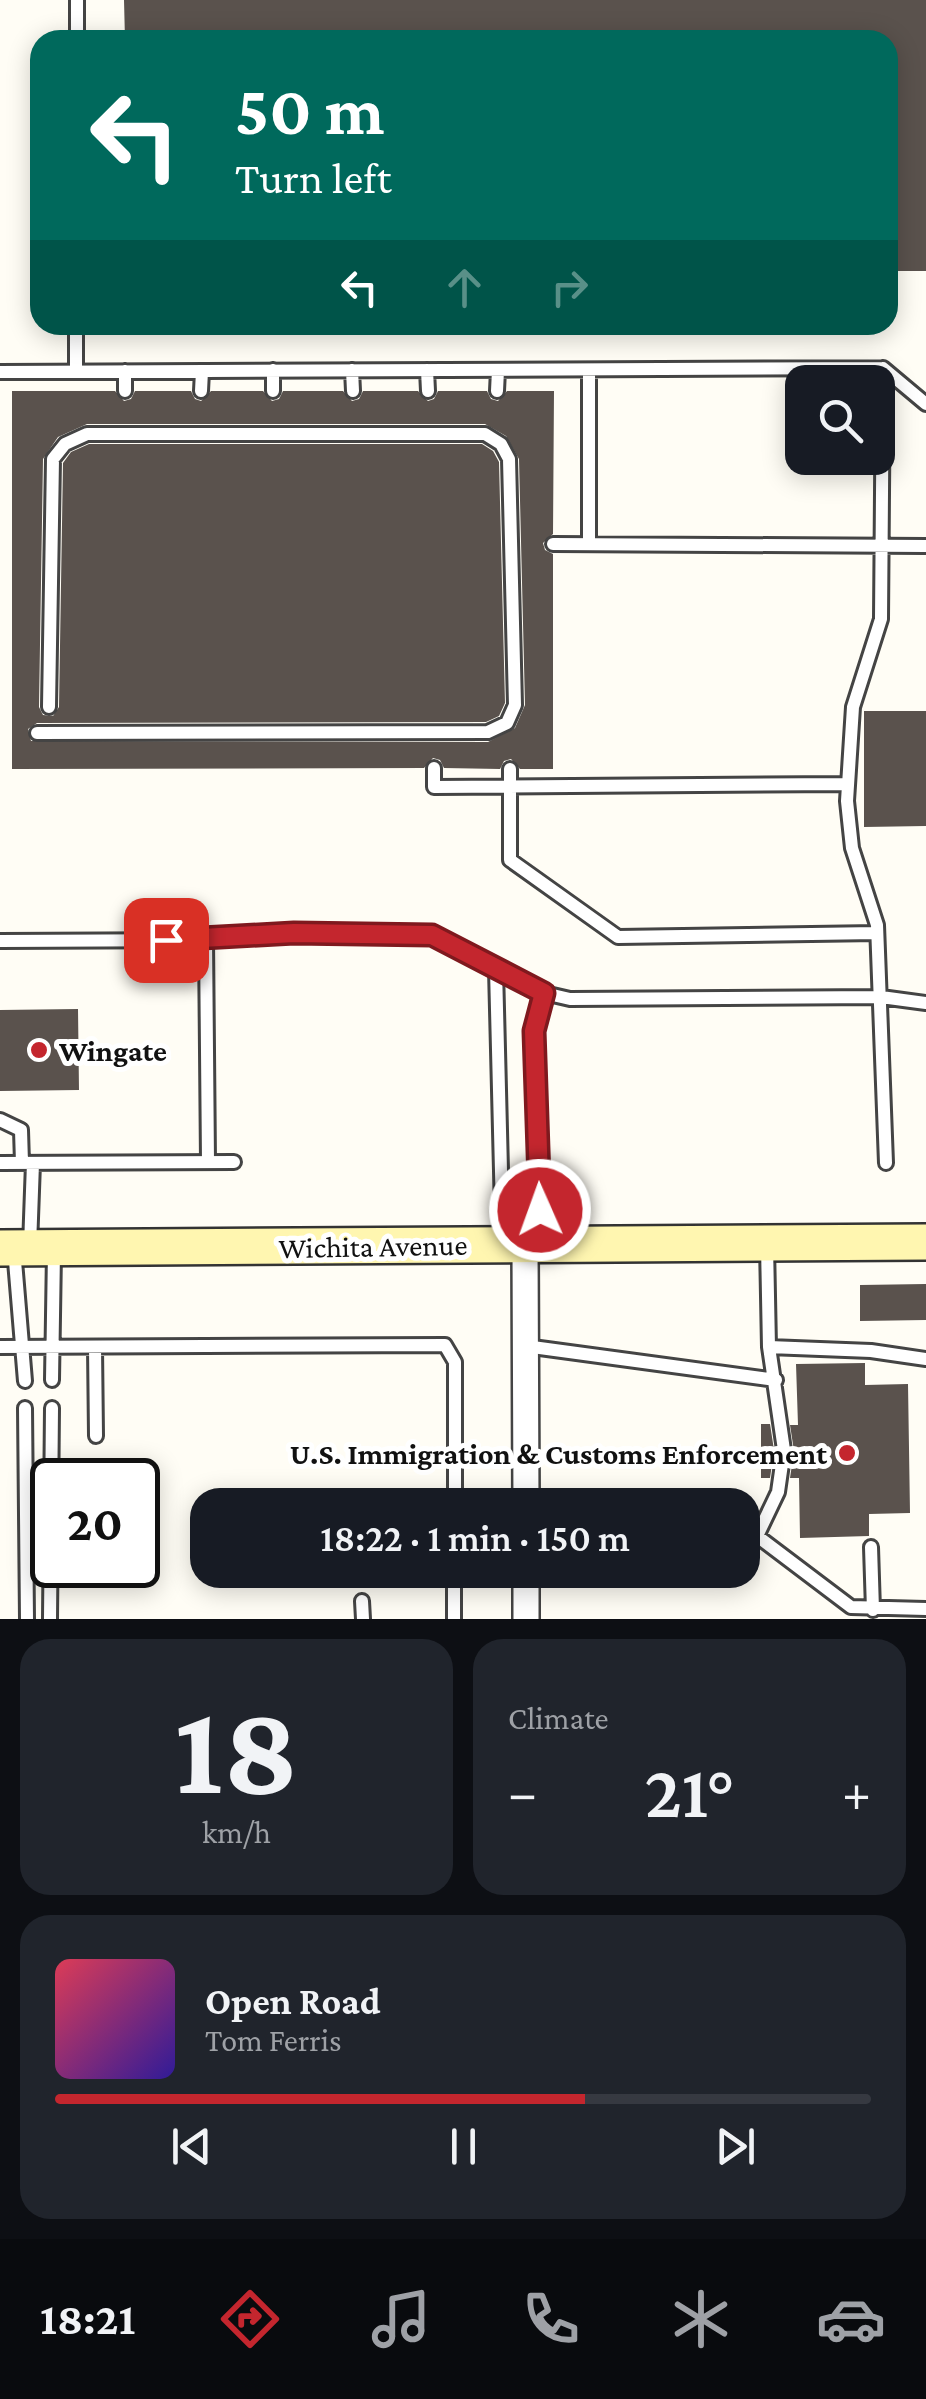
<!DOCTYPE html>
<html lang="en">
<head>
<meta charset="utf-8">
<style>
  :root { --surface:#171b24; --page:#20242c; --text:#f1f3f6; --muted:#9ea1a6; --line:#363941; --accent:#c4262e }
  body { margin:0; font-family:"Crimson Pro",serif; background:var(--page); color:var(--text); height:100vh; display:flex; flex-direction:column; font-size:38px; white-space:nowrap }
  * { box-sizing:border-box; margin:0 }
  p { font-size:32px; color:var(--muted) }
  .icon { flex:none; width:55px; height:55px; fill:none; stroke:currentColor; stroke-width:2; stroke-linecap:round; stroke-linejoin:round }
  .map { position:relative; height:1619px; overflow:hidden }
  .drawer { display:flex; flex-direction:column; gap:20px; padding:20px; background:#0d0f14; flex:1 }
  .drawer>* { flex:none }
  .top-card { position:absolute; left:30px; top:30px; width:868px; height:305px; border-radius:30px; box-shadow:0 5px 25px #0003; background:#00695c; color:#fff; overflow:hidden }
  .buttons { position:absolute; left:785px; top:365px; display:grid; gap:20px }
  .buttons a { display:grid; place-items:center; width:110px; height:110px; border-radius:20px; background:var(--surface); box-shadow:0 5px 25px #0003; font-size:50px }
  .speed { position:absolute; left:30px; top:1458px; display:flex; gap:20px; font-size:50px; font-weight:700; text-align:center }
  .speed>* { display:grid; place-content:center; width:130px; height:130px; border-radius:50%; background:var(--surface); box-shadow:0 5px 25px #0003; line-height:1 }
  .speed .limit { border:5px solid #111; border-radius:15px; background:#fff; color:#111 }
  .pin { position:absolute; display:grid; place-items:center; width:85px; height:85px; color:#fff; margin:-42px; border-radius:20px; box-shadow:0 5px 15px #0006 }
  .me { position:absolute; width:110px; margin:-55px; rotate:358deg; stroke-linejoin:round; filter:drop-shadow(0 0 8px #0008) }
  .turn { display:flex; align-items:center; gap:35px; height:210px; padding:0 40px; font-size:45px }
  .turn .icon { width:130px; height:130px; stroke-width:2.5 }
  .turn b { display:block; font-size:70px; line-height:85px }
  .lanes { display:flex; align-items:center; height:95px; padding:0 40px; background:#0003; justify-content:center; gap:50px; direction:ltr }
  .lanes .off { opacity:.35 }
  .big { font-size:75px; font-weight:600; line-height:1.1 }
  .drawer .tile { flex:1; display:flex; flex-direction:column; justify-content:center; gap:15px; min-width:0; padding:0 35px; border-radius:30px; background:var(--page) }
  .drawer .dial { align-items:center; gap:0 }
  .dial b { font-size:130px; line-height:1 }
  .song { display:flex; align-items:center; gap:30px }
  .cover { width:120px; height:120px; border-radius:15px; background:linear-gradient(135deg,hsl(350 70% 55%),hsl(250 70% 35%)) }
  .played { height:10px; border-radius:5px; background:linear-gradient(90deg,var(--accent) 65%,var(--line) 65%) }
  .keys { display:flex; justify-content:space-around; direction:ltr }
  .heat { display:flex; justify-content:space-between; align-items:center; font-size:55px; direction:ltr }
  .drawer .tiles { flex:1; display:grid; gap:20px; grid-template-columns:1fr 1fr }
  .tile:last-child { grid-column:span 2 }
  .trip { position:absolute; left:190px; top:1488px; width:570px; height:100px; border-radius:30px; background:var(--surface); box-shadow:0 5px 25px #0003; font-weight:600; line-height:100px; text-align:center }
  .tab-bar { display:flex; height:160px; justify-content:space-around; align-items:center; background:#090b0e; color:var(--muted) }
  .tab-bar .icon { width:70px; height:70px }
  .tab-bar .on { color:var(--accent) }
  .tab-bar b { font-size:45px; color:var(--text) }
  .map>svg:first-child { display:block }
</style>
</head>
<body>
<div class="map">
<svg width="926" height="1619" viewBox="0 0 926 1619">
  <rect width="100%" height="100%" fill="#fffdf5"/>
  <path fill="#5a524d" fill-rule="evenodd" d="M124 0H926V271H888V40H125Z
    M12 391H115L124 401 131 399 135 391H191L195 399 201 401 211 391H263L272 401 279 399 283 391H343L352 401 359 399 363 391H418L428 401 434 399 438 391H487L491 399 498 401 507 391H554L553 534 543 543 545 550 553 554V769H520L511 759 504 761 500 769 444 768 440 760 433 758 424 768 12 769ZM87 424H485L506 436 519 459 525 705 515 728 488 742 31 741 28 729 37 723 486 722 499 716 505 703 499 462 493 451 482 444H89L71 452 63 463 59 707 53 716 43 715 39 707 43 459 58 437Z
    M864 711H926V826L864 827Z
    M78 1009 79 1090 0 1091V1010Z
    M926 1284V1320L860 1321V1285Z
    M865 1363V1385L908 1384 910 1513 869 1514V1536L800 1538 799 1478H790L794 1451 790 1425H798L796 1364Z
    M761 1424H770L774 1450 770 1478H761Z"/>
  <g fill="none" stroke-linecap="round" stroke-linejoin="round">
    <defs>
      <path id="service" d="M77 40V0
        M883 368 926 404
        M273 370V391
        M352 370 353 391
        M427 370 428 391
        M76 371V325
        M125 371V391
        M0 372 883 368 881 619 853 707 847 801 852 848 877 925 886 1163
        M201 391 202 371
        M497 391 498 370
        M553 544 926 546
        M589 544V370
        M37 733 488 732 507 723 515 705 509 459 501 444 485 434H87L65 444 53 459 49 707
        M434 768V787L847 784
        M510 769V860L618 937 877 933
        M206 940 208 1162
        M0 941 206 940 357 932 432 935 544 993 570 999 881 997 926 1003
        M496 969 502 1211 521 1238
        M0 1120 21 1130 22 1163
        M0 1163 234 1162
        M526 1242 540 1210 534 1031 544 993
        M30 1246 33 1163
        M14 1249 25 1381
        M525 1346 776 1380
        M0 1347 445 1345 455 1362V1505
        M95 1347 96 1436
        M769 1347 871 1351 926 1359
        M52 1380 54 1252
        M25 1408 27 1619
        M742 1529 757 1536 851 1607 926 1609
        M757 1536 778 1492 784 1450 769 1347 767 1245
        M871 1547 873 1610
        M362 1601 363 1619
        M50 1619 52 1408
        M454 1619V1570"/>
      <path id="minor" d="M525 1244 526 1505
        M526 1570V1619"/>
      <path id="secondary" d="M0 1248 926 1242"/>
    </defs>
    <use href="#service" stroke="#444" stroke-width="18"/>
    <use href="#minor" stroke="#444" stroke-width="30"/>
    <use href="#secondary" stroke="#333" stroke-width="40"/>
    <use href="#service" stroke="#fff" stroke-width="12"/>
    <use href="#minor" stroke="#fff" stroke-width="25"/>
    <use href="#secondary" stroke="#fff6b0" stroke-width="35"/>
  </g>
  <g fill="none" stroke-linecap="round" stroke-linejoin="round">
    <defs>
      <path id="route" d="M166 940 294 933 432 935 544 993 534 1031 540 1210"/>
    </defs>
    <use href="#route" stroke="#7f191e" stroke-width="25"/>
    <use href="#route" stroke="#c4262e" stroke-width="18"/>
  </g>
  <g fill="#c4262e" stroke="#fff" stroke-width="4">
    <circle cx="39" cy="1050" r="10"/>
    <circle cx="847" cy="1453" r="10"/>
  </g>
  <g text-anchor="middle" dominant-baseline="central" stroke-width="10" stroke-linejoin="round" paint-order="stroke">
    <g font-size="30" font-weight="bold" fill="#111" stroke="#fff" text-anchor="start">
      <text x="59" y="1050">Wingate</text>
      <text x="827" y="1453" text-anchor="end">U.S. Immigration &amp; Customs Enforcement</text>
    </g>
    <g font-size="30" fill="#111" stroke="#fff">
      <text transform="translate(373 1246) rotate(-1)">Wichita Avenue</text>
    </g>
  </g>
</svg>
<div class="buttons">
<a><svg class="icon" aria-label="search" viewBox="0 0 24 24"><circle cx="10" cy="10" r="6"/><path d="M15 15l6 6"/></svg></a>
</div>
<div class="speed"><div class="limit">20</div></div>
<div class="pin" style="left:166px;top:940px;background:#d93025"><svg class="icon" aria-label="arrive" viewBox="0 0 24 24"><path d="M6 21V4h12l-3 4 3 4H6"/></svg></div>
<svg class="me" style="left:540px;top:1210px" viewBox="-20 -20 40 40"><circle r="17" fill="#c4262e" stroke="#fff" stroke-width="3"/><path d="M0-11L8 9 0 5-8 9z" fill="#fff"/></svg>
<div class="trip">18:22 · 1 min · 150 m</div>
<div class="top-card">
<div class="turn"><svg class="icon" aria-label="left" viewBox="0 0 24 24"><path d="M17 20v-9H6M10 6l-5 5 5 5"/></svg><div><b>50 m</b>Turn left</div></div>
<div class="lanes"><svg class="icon" aria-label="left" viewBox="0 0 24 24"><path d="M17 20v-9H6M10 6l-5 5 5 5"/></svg><svg class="icon off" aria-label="ahead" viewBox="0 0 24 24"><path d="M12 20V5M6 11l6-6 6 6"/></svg><svg class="icon off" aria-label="right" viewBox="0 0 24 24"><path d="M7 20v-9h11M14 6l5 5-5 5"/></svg></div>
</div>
</div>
<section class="drawer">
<div class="tiles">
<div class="tile dial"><b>18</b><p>km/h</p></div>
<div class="tile"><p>Climate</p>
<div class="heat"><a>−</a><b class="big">21°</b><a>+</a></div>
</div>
<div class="tile">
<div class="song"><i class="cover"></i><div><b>Open Road</b><p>Tom Ferris</p></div></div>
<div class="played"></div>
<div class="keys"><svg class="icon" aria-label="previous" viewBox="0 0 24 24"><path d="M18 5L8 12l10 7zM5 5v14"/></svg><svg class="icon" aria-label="pause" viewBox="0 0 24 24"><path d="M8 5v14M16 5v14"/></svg><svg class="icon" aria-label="next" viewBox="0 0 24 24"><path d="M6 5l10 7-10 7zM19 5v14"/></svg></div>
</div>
</div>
</section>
<nav class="tab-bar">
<b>18:21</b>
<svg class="icon on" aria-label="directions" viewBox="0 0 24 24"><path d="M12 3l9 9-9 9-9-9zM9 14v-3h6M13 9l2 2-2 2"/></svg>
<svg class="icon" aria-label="music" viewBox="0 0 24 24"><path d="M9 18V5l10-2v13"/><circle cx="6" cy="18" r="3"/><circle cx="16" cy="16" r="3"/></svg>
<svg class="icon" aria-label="phone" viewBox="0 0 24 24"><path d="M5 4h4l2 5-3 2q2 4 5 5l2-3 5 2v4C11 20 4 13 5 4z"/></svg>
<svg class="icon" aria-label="climate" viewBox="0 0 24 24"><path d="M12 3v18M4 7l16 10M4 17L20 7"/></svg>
<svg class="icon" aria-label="car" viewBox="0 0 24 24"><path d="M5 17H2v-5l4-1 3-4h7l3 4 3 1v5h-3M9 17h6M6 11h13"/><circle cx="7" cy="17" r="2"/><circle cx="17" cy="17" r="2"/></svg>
</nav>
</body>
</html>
